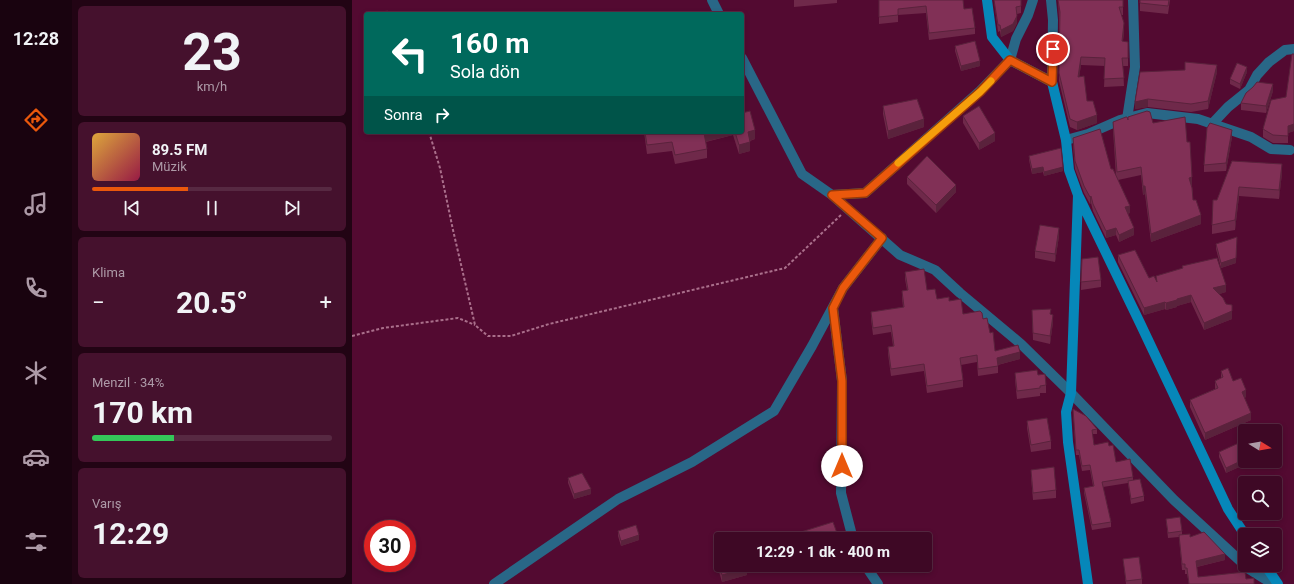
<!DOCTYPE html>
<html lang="tr">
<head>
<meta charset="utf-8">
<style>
  :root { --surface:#3e0825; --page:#45112d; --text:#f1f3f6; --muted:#ad9aa7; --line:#572942; --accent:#ea580c }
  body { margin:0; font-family:Roboto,sans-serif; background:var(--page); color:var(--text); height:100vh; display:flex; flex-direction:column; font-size:15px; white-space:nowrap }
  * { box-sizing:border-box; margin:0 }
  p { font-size:13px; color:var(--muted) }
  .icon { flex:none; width:22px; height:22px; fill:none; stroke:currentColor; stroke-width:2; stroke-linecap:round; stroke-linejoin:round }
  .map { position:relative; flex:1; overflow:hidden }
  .details { display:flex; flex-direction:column; gap:6px; padding:6px; background:#220414; width:280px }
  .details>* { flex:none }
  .guide { position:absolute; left:12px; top:12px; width:380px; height:122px; border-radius:4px; box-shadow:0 2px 6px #0003,0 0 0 1px var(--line); background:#00695c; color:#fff; overflow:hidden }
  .needle { width:26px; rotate:101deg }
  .buttons { position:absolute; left:886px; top:424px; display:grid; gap:8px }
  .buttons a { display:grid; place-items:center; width:44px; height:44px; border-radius:4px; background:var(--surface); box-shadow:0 2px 6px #0003,0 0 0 1px var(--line); font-size:20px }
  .speed { position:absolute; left:12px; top:520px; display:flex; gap:8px; font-size:20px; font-weight:700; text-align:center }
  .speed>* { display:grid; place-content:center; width:52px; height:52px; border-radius:50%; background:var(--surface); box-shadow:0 2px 6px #0003,0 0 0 1px var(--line); line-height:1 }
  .speed .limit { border:6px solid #d22; background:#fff; color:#111 }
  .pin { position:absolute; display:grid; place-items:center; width:34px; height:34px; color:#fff; margin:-17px; border:2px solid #fff; border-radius:50%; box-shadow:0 1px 4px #0007 }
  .me { position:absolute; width:44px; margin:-22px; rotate:0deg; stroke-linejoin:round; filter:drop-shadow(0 0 3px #0008) }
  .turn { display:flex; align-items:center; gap:14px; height:84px; padding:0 20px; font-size:18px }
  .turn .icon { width:52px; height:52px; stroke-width:2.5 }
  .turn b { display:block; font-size:28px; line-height:34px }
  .then { display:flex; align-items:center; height:38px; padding:0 20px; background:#0003; gap:8px; font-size:15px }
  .big { font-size:30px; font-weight:700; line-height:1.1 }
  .details .tile { flex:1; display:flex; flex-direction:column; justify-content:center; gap:6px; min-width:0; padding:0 14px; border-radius:6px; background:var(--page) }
  .details .dial { align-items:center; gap:0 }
  .dial b { font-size:52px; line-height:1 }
  .song { display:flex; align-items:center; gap:12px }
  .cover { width:48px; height:48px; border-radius:6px; background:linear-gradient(135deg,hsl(40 70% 55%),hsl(340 70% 35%)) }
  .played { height:4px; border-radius:2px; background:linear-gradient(90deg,var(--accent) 40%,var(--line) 40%) }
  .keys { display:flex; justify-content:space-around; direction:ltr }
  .heat { display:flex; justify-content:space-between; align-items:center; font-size:22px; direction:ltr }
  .charge { height:6px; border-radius:3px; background:linear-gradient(90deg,#34c759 34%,var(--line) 0) }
  .trip { position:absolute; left:362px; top:532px; width:218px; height:40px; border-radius:4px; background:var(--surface); box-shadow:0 2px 6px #0003,0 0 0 1px var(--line); font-weight:700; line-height:40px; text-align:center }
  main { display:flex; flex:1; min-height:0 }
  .tabs { display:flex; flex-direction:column; width:72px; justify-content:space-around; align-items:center; background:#19030f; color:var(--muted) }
  .tabs .icon { width:28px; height:28px }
  .tabs .current { color:var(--accent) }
  .tabs b { font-size:18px; color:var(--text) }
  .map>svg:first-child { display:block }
</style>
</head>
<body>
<main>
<nav class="tabs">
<b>12:28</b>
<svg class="icon current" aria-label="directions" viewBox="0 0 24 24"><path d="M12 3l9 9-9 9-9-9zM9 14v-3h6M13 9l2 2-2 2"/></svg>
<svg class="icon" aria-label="music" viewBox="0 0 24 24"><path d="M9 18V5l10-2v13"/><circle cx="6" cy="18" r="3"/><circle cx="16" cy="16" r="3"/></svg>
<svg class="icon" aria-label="phone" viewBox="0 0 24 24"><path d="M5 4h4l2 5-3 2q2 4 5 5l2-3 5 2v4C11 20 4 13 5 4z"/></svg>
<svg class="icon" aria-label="climate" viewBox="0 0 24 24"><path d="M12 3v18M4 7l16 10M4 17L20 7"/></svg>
<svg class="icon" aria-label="car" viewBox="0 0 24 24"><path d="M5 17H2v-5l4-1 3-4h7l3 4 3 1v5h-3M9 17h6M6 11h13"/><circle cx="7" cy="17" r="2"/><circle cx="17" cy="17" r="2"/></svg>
<svg class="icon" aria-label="filters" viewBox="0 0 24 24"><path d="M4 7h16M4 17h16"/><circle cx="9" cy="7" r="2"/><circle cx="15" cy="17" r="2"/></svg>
</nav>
<section class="details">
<div class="tile dial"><b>23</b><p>km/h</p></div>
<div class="tile">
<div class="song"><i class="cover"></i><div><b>89.5 FM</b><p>Müzik</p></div></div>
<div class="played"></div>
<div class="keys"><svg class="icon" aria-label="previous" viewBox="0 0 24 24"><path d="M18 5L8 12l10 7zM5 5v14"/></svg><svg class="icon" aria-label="pause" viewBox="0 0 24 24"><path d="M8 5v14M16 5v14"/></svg><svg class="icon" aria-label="next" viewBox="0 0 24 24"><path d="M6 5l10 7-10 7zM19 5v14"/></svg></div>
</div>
<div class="tile"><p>Klima</p>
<div class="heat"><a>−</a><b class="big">20.5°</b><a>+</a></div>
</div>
<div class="tile"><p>Menzil · 34%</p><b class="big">170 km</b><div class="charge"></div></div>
<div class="tile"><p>Varış</p><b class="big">12:29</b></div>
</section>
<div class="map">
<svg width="942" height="584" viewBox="0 0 942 584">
  <rect width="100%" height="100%" fill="#530a31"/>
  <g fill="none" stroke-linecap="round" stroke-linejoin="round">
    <path stroke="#aa6f8b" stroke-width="2" stroke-dasharray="3 2" stroke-linecap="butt" d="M77 132 88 168 101 230 123 325 136 336H159L197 324 433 268 489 215
      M0 336 31 328 106 318 123 325"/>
    <path stroke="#296787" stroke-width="10" d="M360 0 367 14
      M699 0 701 20 700 82
      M390 58 450 174 480 195 513 193 628 91 658 60 664 39 676 15 681 0
      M775 119 783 67 781 0
      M860 124 876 107 897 90 905 75 917 62 933 50 942 49
      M714 140 736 134 768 120 795 113 846 119 899 137 919 149 938 150
      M480 195 548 255 583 270 608 293 669 344 719 393 822 500 897 569 921 584
      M481 308 490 381 489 493 501 539
      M513 565 526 584
      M142 584 266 499 340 462 422 411 460 346 491 288 530 238"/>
    <path stroke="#0687b9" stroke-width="10" d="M635 0 640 37 658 60 700 82 714 140 717 170 726 195 719 393 714 412 716 442 736 584
      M727 197 788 323 876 509 893 535
      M913 565 926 584"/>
  </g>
  <path fill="#6f294a" d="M442 0H485V3L442 7Z
    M527 0 612 9 623 28V34L577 40 574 13 546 15V22L527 24Z
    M642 0H669V13L665 14V23L661 31 649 37 648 31 646 32Z
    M706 0H771V15H769L772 31 771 41 776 58V66H771L772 86 752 87 753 66 729 65 727 77 735 101 745 123 725 130 718 127 707 81V19Z
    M788 0H818L816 14 788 11Z
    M603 46 628 66 609 71 603 51Z
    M942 54V131L936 133V143H921L911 137V129L934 97Z
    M865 72 856 109 839 112 796 107 783 109V102Z
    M895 72 888 89 878 84V79Z
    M921 91 914 113 889 110V103Z
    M531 106 572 127 536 139 531 114Z
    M611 116 643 141 627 150 611 123Z
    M776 120 801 123 835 142 840 186 841 200 849 224 799 242 793 194 791 195 789 175 766 180 778 213 775 214 782 235 767 242 764 235 754 238 741 211 739 203 738 204 732 193 723 169 721 145V138L759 169 764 177 761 130V122Z
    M292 132H390L403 139 398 141V151L387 154 381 135 354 142 355 149V158L323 164 320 151 295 154Z
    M880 137 874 171 852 172V165Z
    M677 156 711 171 692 176 691 172 680 174 677 160Z
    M880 161 930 173 927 199 887 196 883 230 860 234V225L865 200Z
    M555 177 604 192 584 213 555 184Z
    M707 236 703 262 683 258V251Z
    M864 244 884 263 869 268 864 249Z
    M766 255 797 278 804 281 830 269V266L874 292 867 294 880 319 852 330 839 302 825 306V307L814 310 813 309 792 315 766 262Z
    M730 259 749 280V287L729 290Z
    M553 272 575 290 585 299 597 301 611 314 631 319 638 333 643 351 668 359 646 365V373L626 376 625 362 609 365 611 380V387L575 393 572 371 539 376 536 354V347L541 346 539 332 521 335 519 319V312L551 307 550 298V291L555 290 553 279Z
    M680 310 701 322 698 344 681 340Z
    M869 371 881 381 894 397 892 398 899 420 853 440 838 407V400L863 389V381L869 378Z
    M663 373 686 375 694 385V393H688V396L665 399 663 380Z
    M721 409 745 429V434H740L742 445 757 446 764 462 781 477V480L792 496V501L779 504 776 483 751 487 759 522V527L740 530 732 493V488L741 486 738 470 730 471 727 455H724Z
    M675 421 699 441V449L679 452 675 428Z
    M867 452 896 461V463L874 473 867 457Z
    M679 470 704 490V498L681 500 679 477Z
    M216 478 239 494 222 499 216 483Z
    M814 519 830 531V535L838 537 873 560 845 567 846 577 894 579 902 584H837L835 574H833V570H830L827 537 816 538Z
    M266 531 287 540 269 546 266 536Z
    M449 532 486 539H449Z
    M365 557 395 575 370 582 365 565Z
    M771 559 790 579V584H774Z"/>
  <path fill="#5a223c" d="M665 16V23L661 31 649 37V30Z
    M772 23V31L770 49V41Z
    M729 57V65L726 85V77Z
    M628 61V66L609 71V66Z
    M865 65V72L856 109V101Z
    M895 67V72L888 89V84Z
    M921 84V91L914 113V106Z
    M796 99V107L783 109V102Z
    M745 115V123L725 130V122Z
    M572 119V127L536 139V131Z
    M942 124V131L936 133V126Z
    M403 130V139L396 141V132Z
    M880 130V137L874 171V163Z
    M356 132H381V135L352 142V133Z
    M643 133V141L627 150V143Z
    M398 142V151L387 154V145Z
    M930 164V173L927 199V190Z
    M691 167V172L680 174V169Z
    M711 167V171L692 176V172Z
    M840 177V186H837V178Z
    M604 185V192L584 213V205Z
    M791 186H793V194L791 195Z
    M887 187V196L883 230V220Z
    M739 196V203L738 204V197Z
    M778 206V213L773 214V207Z
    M849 215V224L799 242V234Z
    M707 228V236L703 262V254Z
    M764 228V235L754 238V231Z
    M782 228V235L767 242V235Z
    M885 242 884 263 869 268V263Z
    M874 285V292L861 296V288Z
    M839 295V302L825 306V307L814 310V303L825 299Z
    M813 302V309L792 315V308Z
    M880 311V319L852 330V323Z
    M701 315V322L698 344V336Z
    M668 352V359L645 365V358Z
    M894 390V397L890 399V392Z
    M899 413V420L853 440V433Z
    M893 459V461H896V463L874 473V468Z
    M239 489V494L222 499V494Z
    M287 535V540L269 546V541Z
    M486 536V539H477Z
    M873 554V560L844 567V561Z
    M395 568V575L370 582V575Z"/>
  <path fill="#813056" stroke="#5a223c" d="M527 0H611L612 9 620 8 623 28 577 33 574 6 546 9V15L527 17Z
    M642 0H669V6L664 7 665 16 661 24 649 30 648 25H646Z
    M706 0H771V7H767L772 23 770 41 776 42V58H770L772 78 752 79 753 58 729 57 726 77 732 76 735 101H741L745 115 725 122 718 119 707 73 708 12Z
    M788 0H817L816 6 788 3Z
    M36 11V14H14Z
    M623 41 628 61 609 66 603 46Z
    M940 54H942V124L936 126V136L921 135 911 129 919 100 934 97Z
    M833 62 865 65 856 101 839 104 796 99 783 102 788 72 833 70Z
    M885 63 895 67 888 84 878 79Z
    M905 82 921 84 914 106 889 103 894 93 901 87Z
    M565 99 572 119 536 131 531 106Z
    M627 106 643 133 627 143 611 116Z
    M398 111 403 130 396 132 398 142 387 145 383 132H390V113Z
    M795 111 798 112 801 123 833 117 835 142H838L840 177 837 178 840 188 841 200H844L849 215 799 234 793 186H791L789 167 765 172 761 122 774 117H775L776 120V117L779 116Z
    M858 123 880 130 874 163 852 165 855 128Z
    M748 129 759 169H761L778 206 773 207 782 228 767 235 764 228 754 231 741 204 739 196 738 197 732 186 723 161 721 138Z
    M293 132H356L352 133 355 149 323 155 320 142 295 145Z
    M709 148 711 167 692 172 691 167 680 169 677 156Z
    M575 156 604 185 584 205 555 177Z
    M880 161 930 164 927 190 887 187 883 220 860 225 861 200H865Z
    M688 225 707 228 703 254 683 251Z
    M885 237 884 258 869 263 864 244Z
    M783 250 797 278 802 276 805 282 804 276 831 268 830 266 865 258 874 285 861 288 871 298 874 304 880 305V311L852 323 839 295 825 299V300L814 303 813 302 792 308 766 255Z
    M746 257 749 280 729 282 730 259Z
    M572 269 575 290 583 289 585 299 597 297V301L609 299 611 314 628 311 630 313 631 319 635 318 638 333 641 332 643 351 666 345 668 352 645 358 646 366 626 369 625 355 608 358 611 380 575 386 572 364 539 369 536 347 542 346 539 325 521 328 519 312 552 307 550 291 556 290 553 272Z
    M699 309 698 314 701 315 698 336 681 333 680 310Z
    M876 368 881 381 889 378 894 390 890 392 899 413 853 433 838 400 866 388 863 381 871 377 869 371Z
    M685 370 686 375 693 374 694 385 688 386V388L665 391 663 373Z
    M721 409 734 416 745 429 740 430 742 445 756 442 757 446 761 445 764 462 778 459 781 477 750 482 759 522 740 525 732 488 742 486 738 465 730 466 727 450H724Z
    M695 418 699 441 679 445 675 421Z
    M889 442 893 452V459L874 468 867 452Z
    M702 467 704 490 681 493 679 470Z
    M230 473 239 489 222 494 216 478Z
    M788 479 792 496 779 499 776 481Z
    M828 517 830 531 816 533 814 519Z
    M481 522 486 536 477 539H451L449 532Z
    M284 525 287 535 269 541 266 531Z
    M852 532 873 554 844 561 846 577 893 572 894 579 902 578V584H837L835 568H833V564H830L827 535 838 534V537Z
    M369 556V565H394L395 568 370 575 365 557Z
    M787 557 790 579 774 581 771 559Z"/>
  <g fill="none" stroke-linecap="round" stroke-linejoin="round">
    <defs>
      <path id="route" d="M490 466V381L481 308 491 288 530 238 480 195 513 193 628 92 658 60 700 82 701 49"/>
    </defs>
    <use href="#route" stroke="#983908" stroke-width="10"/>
    <use href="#route" stroke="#ea580c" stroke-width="7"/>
    <path stroke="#f59e0b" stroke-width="7" d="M546 163 628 92 639 81"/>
  </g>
</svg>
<div class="buttons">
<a><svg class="needle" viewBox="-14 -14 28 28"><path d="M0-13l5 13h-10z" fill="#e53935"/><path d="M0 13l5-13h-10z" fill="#ad9aa7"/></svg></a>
<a><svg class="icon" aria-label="search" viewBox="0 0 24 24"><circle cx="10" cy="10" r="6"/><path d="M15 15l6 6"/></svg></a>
<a><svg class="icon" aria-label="layers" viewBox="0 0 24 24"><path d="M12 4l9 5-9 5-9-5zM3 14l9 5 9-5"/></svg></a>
</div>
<div class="speed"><div class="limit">30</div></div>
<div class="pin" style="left:701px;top:49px;background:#d93025"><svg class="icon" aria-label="arrive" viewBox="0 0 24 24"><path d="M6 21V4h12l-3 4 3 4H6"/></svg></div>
<svg class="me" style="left:490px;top:466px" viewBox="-20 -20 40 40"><circle r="19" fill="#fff"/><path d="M0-13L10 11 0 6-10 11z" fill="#ea580c"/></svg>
<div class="trip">12:29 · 1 dk · 400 m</div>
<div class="guide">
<div class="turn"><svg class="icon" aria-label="left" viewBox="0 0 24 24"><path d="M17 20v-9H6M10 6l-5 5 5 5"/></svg><div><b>160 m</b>Sola dön</div></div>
<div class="then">Sonra<svg class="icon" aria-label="right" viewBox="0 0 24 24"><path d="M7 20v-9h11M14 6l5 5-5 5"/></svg></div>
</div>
</div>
</main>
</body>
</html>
